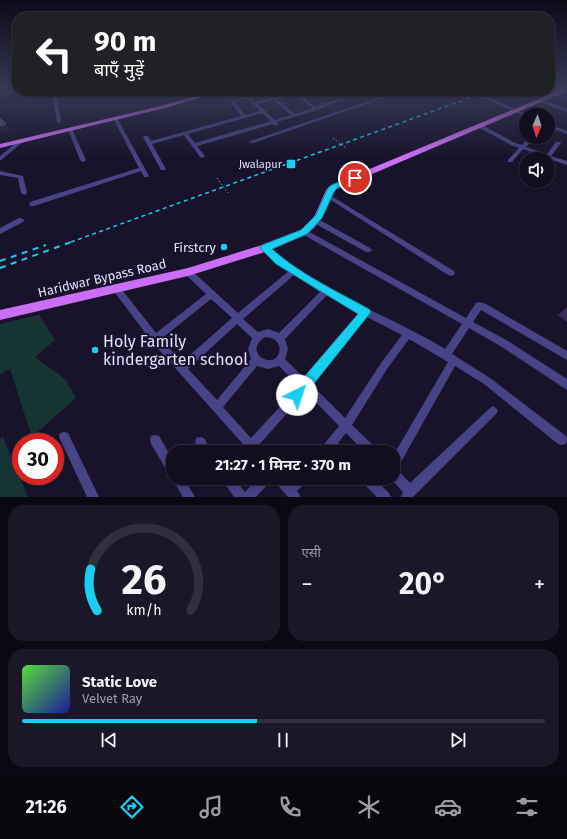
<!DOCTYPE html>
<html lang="hi">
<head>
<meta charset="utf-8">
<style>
  :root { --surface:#120e20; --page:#1b1729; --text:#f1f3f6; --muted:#9c9ca5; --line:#312e3e; --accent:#18cff0 }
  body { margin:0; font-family:"Fira Sans","Noto Sans Devanagari",sans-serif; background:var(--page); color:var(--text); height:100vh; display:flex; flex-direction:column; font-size:15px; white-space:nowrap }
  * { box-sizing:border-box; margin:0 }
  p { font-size:13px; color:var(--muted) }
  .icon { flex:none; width:22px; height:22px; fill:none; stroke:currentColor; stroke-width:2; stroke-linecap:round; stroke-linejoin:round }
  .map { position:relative; height:497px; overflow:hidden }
  .sheet { display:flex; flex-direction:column; gap:8px; padding:8px; background:#0a0812; flex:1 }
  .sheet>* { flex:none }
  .guide { position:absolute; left:12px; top:12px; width:543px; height:84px; border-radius:16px; box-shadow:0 2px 6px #0003,0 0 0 1px var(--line); background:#202124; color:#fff; overflow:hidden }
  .needle { width:26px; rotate:183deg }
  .controls { position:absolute; left:519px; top:108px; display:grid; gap:8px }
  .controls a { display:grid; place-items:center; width:36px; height:36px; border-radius:50%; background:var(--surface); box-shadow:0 2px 6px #0003,0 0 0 1px var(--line); font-size:20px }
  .speed { position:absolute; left:12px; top:433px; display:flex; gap:8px; font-size:20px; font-weight:700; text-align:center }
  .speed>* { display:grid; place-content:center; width:52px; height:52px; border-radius:50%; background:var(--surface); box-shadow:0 2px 6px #0003,0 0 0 1px var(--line); line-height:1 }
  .speed .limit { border:6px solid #d22; background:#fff; color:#111 }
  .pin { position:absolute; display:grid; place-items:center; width:34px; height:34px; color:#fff; margin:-17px; border:2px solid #fff; border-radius:50%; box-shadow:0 1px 4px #0007 }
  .me { position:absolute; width:44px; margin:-22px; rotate:41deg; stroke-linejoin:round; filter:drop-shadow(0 0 3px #0008) }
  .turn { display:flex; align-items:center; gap:14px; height:84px; padding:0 16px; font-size:18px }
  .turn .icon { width:52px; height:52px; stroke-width:2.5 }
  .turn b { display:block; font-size:28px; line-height:34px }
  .big { font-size:30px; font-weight:700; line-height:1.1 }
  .sheet .widget { flex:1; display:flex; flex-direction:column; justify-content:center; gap:6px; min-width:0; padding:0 14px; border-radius:16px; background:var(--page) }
  .sheet .dial { align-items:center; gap:0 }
  .dial svg { height:104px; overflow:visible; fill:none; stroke:var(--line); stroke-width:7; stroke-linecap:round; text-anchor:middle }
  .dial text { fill:var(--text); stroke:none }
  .song { display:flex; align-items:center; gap:12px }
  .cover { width:48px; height:48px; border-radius:6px; background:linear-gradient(135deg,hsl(110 70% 55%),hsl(240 70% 35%)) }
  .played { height:4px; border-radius:2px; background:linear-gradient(90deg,var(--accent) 45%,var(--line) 45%) }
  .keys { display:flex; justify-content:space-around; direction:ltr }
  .heat { display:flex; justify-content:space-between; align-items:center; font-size:22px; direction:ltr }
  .sheet .tiles { flex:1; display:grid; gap:8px; grid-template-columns:1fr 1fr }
  .widget:last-child { grid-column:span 2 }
  .trip { position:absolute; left:166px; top:445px; width:234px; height:40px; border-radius:16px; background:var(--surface); box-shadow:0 2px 6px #0003,0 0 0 1px var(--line); font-weight:700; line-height:40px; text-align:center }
  .tab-bar { display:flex; height:64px; justify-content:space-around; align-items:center; background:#07060d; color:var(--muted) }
  .tab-bar .icon { width:28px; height:28px }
  .tab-bar .active { color:var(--accent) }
  .tab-bar b { font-size:18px; color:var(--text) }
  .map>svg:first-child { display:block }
</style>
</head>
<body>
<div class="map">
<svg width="567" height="497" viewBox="0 0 567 497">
  <rect width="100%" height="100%" fill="#18132b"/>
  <path fill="#173434" d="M39 315 55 340 35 357 65 379 76 398 32 437 10 369 0 374V324Z
    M3 437 28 497H0V439Z"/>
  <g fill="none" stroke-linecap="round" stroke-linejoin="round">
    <path stroke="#37324a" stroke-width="4.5" stroke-dasharray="4.5 2.5" stroke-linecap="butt" d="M472 91 485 97"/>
    <path fill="#484286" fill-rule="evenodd" d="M14 88H17V90L0 97V94Z
      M52 91H56L61 122 59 123 57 122Z
      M240 91H244L255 102 292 92 291 91H296L315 107 341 98 345 99 317 110 277 122 278 124V125H274L273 124 197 146 205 156 202 158 200 157 184 135 152 144 166 169 165 170H161L143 137 144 136H148L151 141 241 116 230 101 244 96ZM295 94 312 108 295 114 277 99ZM247 98 260 111 245 115 235 102ZM273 100 291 115 275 120 258 104ZM262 113 271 121 195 143 188 134Z
      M398 91H404L253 143 248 142Z
      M554 93 567 97V99L554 95Z
      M483 96H487L528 115 524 116 483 98Z
      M539 100H543L567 109V112L539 102Z
      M113 117 117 118 149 176 148 177H144L141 171 34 206H30L29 204 30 202 139 168 113 118Z
      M548 124 567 131V134L548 127Z
      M478 125H482L515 143 522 145 529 137H535L526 147 547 154 556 142H560L561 143 551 156 567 161V165L549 159 548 160V159H543L545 157 523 149 512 162H508V160L519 148 511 145 478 127Z
      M68 128 72 129 86 160 85 161 83 162 80 160 68 129Z
      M21 139 23 140V142L0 161V156Z
      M0 171 23 176 27 193 26 194 24 195 21 193 18 178 0 175Z
      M328 194 454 271 455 273 454 275 451 276 448 275 326 197 325 196Z
      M19 218H21L24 220 23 222 0 234V228Z
      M314 219H318L370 248 372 250 370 252H366L314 223 313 221Z
      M304 229 466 318 476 303 479 302 486 304 567 351V360L481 310 473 322 508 341 567 379V390L502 347 469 328 452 354 490 378 566 436 567 440 566 444 562 445 558 444 484 384 455 366 397 469 410 483 490 408 493 406 496 408 498 411 496 414 413 497H401L403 492 390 478H393V456L448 362 409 339 387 369 352 425 376 448 377 452H365L346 433 338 443 344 448 345 452H320L321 448 339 426 306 392 258 446 262 452H250L152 342 113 290 112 288 113 286 116 285 119 286 156 333 206 294 185 274 184 272 185 270 188 269 191 270 238 313 289 271 277 264 263 250 262 248 263 246H267C318 293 387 313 445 349L462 324 302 234 301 232 302 230ZM294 275 320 292 279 333 268 329 258 332 243 319ZM327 295 360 313 305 379 285 359 288 349 285 339ZM211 299 232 318 182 362 161 339ZM367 317 402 335 381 363 345 418 312 385ZM237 324 252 338 248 349 251 359 217 400 188 369ZM266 337 274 339C278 342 281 347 279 353 273 370 246 354 261 340 265 337 261 339 266 337ZM257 366 268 369 279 366 299 386 251 438 223 407Z
      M64 432 68 433 99 497H87L59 437 60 433Z
      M155 435 159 436 173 460V475L169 474 151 444 150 440 151 436Z
      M200 437 204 438 212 452H201L195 442 196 438Z
      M173 477V478H184L195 497H183L172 478Z
      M221 478H234L245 492 258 478H272L270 482 256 497H234Z
      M273 478H286L290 482 294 478H308L306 482 297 491 301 497H288L275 482Z
      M360 478H374L389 493 391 497H377L362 482Z"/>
    <path fill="#c96ef5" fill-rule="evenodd" d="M565 88H567V91L337 189 333 191 323 216 314 228 307 234 268 251 188 276 0 320V310L188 268 262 245 301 230 308 224 315 215 326 190 331 185Z
      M213 91H222L169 107 0 148V144L165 105Z"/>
    <path stroke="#18cff0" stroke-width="1.5" stroke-dasharray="4 3.5" stroke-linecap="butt" d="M71 242 489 91"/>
    <path stroke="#18cff0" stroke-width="2" stroke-dasharray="6 5.5" stroke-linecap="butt" d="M0 261 46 245
      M0 268 74 241"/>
    <path stroke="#3ab6b5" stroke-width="1" stroke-dasharray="1.5 2" stroke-linecap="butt" d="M333 138 347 149
      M217 178 228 193"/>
  </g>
  <path fill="#382d57" d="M567 307V322L558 315Z"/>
  <path fill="#231b3e" d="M6 124 10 130 2 134 0 131V126Z"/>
  <path fill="#4a4068" stroke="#625980" d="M0 118 6 124 0 126Z"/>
  <linearGradient id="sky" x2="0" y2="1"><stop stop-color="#0d0a18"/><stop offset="0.56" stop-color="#373955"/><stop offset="1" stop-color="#373955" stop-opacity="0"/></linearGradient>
  <rect width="567" height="158" fill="url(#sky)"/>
  <path fill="#18cff0" stroke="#10879c" d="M355 175 357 176V179L337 188 334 192 322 218 307 234 272 249C300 274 336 291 369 309L371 312 301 400 297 402 292 400 290 395 292 391 358 314 276 264 260 248 262 245 301 230 316 215 328 188 332 185Z"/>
  <g fill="#18cff0" stroke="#18132b" stroke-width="1.5">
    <rect x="286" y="159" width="10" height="10" rx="2"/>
    <circle cx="224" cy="247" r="4"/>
    <circle cx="95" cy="350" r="4"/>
  </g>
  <g text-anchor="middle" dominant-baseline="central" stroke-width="4" stroke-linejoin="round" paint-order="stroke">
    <g font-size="11" fill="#e4dffd" stroke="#18132b" text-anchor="end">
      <text x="282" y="164">Jwalapur</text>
    </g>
    <g font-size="13" fill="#e4dffd" stroke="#18132b" text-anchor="end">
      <text x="216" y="247">Firstcry</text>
    </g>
    <g font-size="13" fill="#e4dffd" stroke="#18132b">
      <text transform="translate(102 278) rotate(-13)">Haridwar Bypass Road</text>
    </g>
    <g font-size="16" fill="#e4dffd" stroke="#18132b" text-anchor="start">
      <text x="103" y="341">Holy Family<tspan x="103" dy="18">kindergarten school</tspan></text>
    </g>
  </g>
</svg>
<div class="controls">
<a><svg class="needle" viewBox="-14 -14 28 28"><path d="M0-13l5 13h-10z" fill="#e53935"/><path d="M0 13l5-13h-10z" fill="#9c9ca5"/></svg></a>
<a><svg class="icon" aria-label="sound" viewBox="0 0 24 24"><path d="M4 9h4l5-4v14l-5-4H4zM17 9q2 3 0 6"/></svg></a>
</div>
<div class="speed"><div class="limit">30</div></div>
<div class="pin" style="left:355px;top:178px;background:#d93025"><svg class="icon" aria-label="arrive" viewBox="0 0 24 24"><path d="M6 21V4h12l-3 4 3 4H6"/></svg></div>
<svg class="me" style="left:297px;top:395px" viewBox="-20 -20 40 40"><circle r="19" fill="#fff"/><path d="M0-13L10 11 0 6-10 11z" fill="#18cff0"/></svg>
<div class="trip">21:27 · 1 मिनट · 370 m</div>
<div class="guide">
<div class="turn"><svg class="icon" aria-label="left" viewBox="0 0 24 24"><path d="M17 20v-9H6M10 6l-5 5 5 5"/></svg><div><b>90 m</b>बाएँ मुड़ें</div></div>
</div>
</div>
<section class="sheet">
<div class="tiles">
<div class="widget dial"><svg viewBox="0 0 100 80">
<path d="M14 69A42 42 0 1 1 86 69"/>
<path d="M14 69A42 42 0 0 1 9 37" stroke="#18cff0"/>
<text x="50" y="56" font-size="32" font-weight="700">26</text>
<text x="50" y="72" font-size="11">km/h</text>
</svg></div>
<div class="widget"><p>एसी</p>
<div class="heat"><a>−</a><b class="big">20°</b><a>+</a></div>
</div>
<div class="widget">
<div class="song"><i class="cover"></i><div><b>Static Love</b><p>Velvet Ray</p></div></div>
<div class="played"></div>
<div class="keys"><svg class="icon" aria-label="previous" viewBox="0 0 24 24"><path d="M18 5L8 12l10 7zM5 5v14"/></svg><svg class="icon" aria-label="pause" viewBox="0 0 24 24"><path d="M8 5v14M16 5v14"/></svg><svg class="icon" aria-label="next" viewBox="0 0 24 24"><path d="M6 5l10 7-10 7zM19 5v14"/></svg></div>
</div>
</div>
</section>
<nav class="tab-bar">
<b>21:26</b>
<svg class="icon active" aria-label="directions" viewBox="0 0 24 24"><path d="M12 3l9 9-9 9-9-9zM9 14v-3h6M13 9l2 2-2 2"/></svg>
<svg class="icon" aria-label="music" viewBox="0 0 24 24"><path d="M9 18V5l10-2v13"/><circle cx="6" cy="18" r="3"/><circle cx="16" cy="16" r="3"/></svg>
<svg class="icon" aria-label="phone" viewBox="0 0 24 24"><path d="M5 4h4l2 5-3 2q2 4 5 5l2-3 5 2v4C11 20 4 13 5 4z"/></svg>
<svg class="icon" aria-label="climate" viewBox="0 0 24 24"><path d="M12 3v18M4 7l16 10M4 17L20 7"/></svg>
<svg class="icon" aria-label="car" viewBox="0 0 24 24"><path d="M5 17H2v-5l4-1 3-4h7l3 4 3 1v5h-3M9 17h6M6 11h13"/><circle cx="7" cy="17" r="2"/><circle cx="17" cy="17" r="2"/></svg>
<svg class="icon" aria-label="filters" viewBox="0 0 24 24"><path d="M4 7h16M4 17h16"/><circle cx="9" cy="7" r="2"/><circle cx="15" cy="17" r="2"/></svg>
</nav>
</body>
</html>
